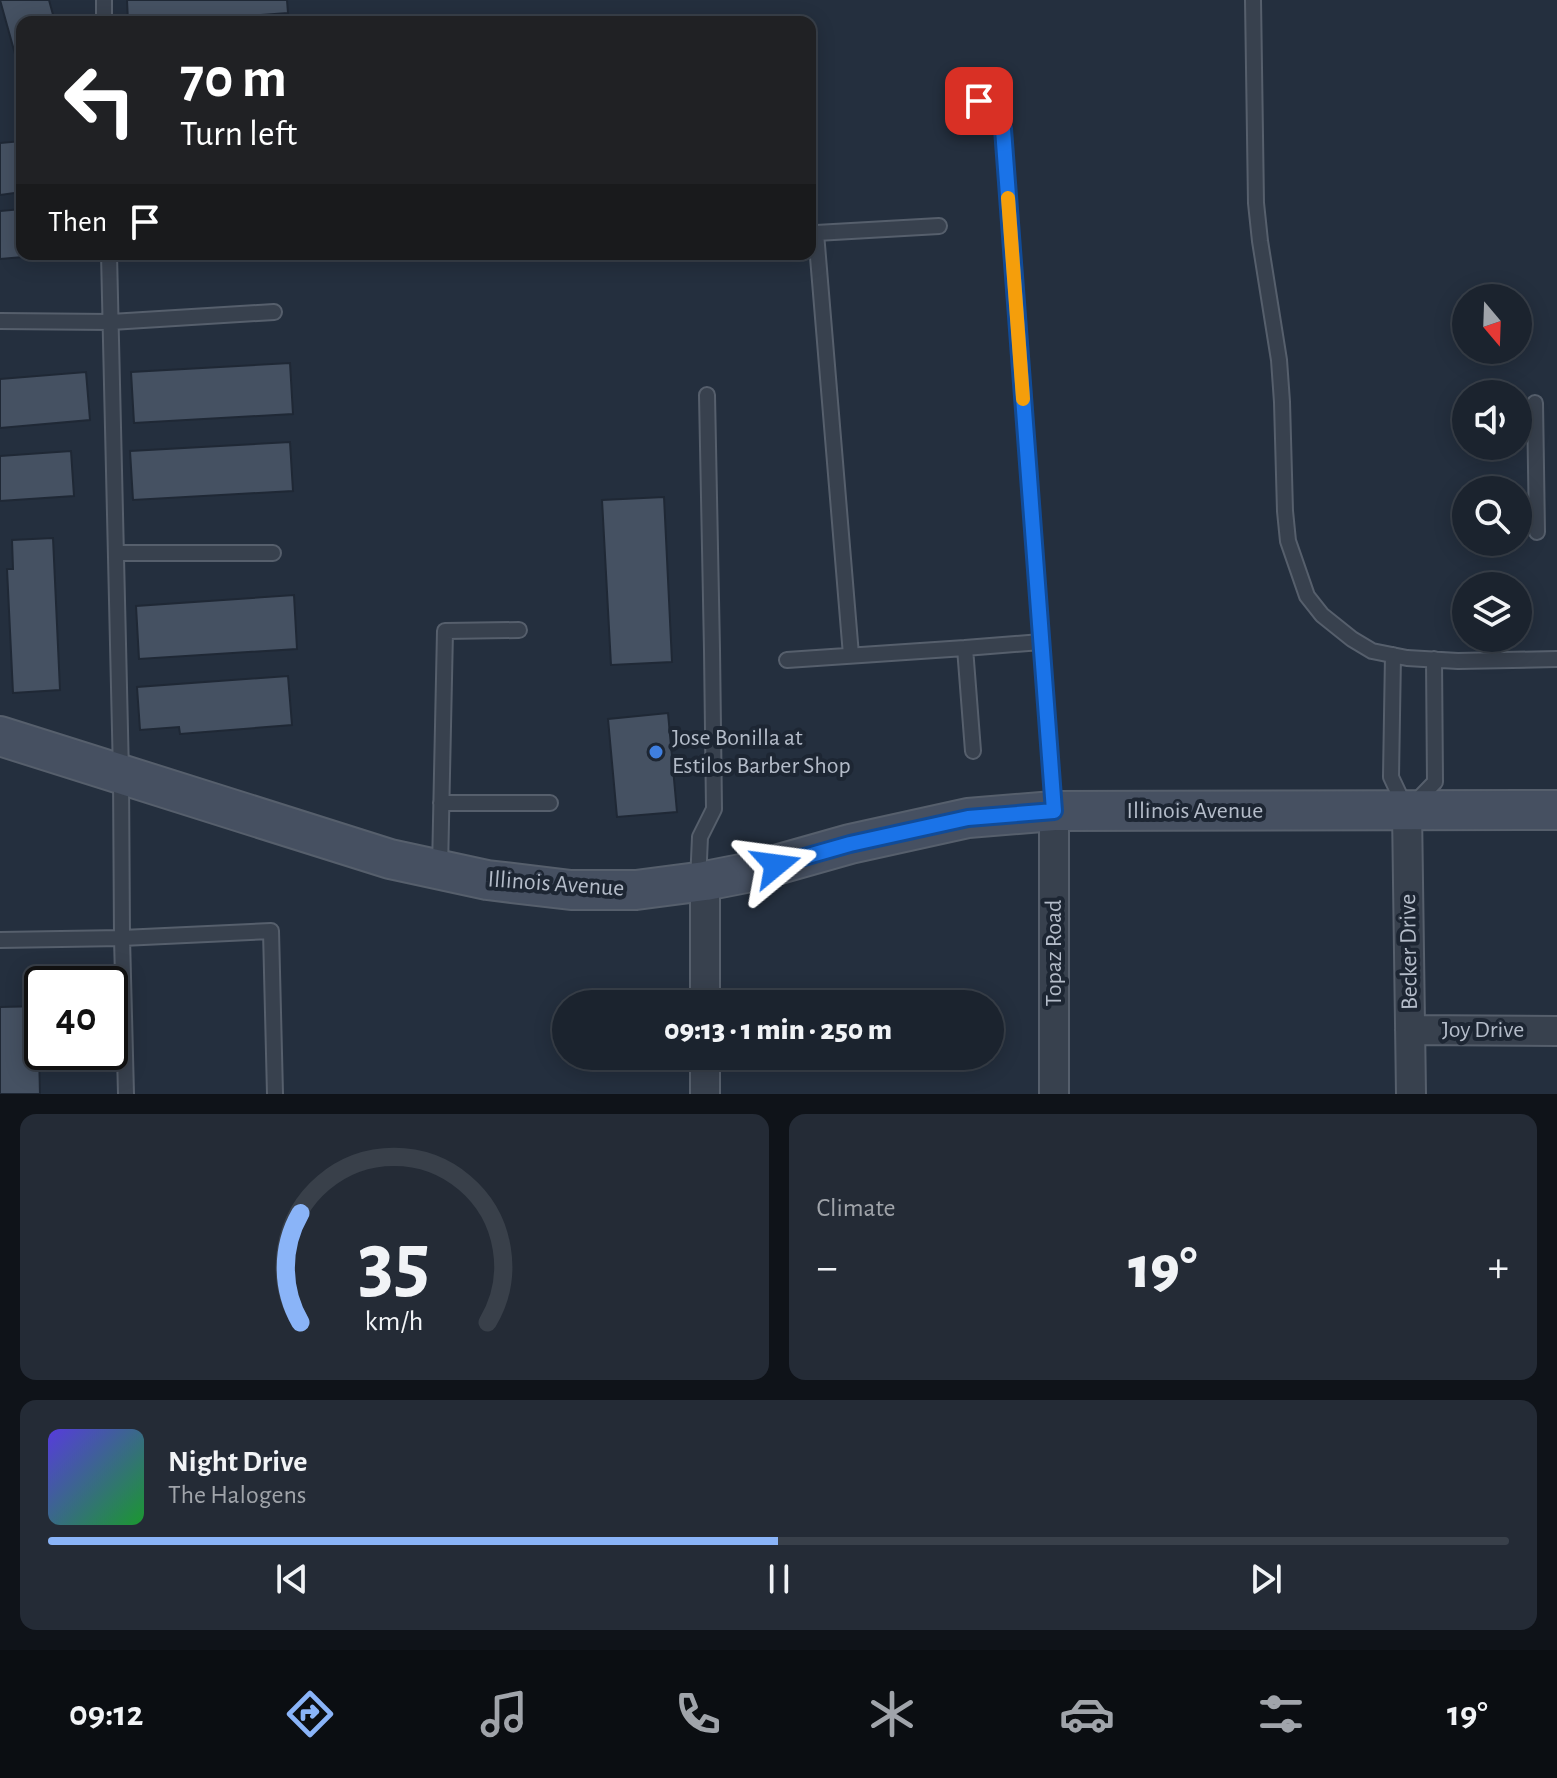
<!DOCTYPE html>
<html lang="en">
<head>
<meta charset="utf-8">
<style>
  :root { --surface:#1b232e; --page:#242b36; --text:#f1f3f6; --muted:#a0a4aa; --line:#39404a; --accent:#8ab4f8 }
  body { margin:0; font-family:"Alegreya Sans",sans-serif; background:var(--page); color:var(--text); height:100vh; display:flex; flex-direction:column; font-size:30px; white-space:nowrap }
  * { box-sizing:border-box; margin:0 }
  p { font-size:26px; color:var(--muted) }
  .icon { flex:none; width:44px; height:44px; fill:none; stroke:currentColor; stroke-width:2; stroke-linecap:round; stroke-linejoin:round }
  .map { position:relative; height:1094px; overflow:hidden }
  .sheet { display:flex; flex-direction:column; gap:20px; padding:20px; background:#0f1319; flex:1 }
  .sheet>* { flex:none }
  .guide { position:absolute; left:16px; top:16px; width:800px; height:244px; border-radius:16px; box-shadow:0 4px 20px #0003,0 0 0 2px var(--line); background:#202124; color:#fff; overflow:hidden }
  .needle { width:52px; rotate:161deg }
  .buttons { position:absolute; left:1452px; top:284px; display:grid; gap:16px }
  .buttons a { display:grid; place-items:center; width:80px; height:80px; border-radius:50%; background:var(--surface); box-shadow:0 4px 20px #0003,0 0 0 2px var(--line); font-size:40px }
  .speed { position:absolute; left:24px; top:966px; display:flex; gap:16px; font-size:40px; font-weight:700; text-align:center }
  .speed>* { display:grid; place-content:center; width:104px; height:104px; border-radius:50%; background:var(--surface); box-shadow:0 4px 20px #0003,0 0 0 2px var(--line); line-height:1 }
  .speed .limit { border:4px solid #111; border-radius:12px; background:#fff; color:#111 }
  .pin { position:absolute; display:grid; place-items:center; width:68px; height:68px; color:#fff; margin:-34px; border-radius:16px; box-shadow:0 4px 12px #0006 }
  .me { position:absolute; width:88px; margin:-44px; rotate:74deg; stroke-linejoin:round; filter:drop-shadow(0 0 6px #0008) }
  .turn { display:flex; align-items:center; gap:28px; height:168px; padding:0 32px; font-size:36px }
  .turn .icon { width:104px; height:104px; stroke-width:2.5 }
  .turn b { display:block; font-size:56px; line-height:68px }
  .then { display:flex; align-items:center; height:76px; padding:0 32px; background:#0003; gap:16px; font-size:30px }
  .big { font-size:60px; font-weight:800; line-height:1.1 }
  .sheet .card { flex:1; display:flex; flex-direction:column; justify-content:center; gap:12px; min-width:0; padding:0 28px; border-radius:16px; background:var(--page) }
  .sheet .dial { align-items:center; gap:0 }
  .dial svg { height:208px; overflow:visible; fill:none; stroke:var(--line); stroke-width:7; stroke-linecap:round; text-anchor:middle }
  .dial text { fill:var(--text); stroke:none }
  .song { display:flex; align-items:center; gap:24px }
  .cover { width:96px; height:96px; border-radius:12px; background:linear-gradient(135deg,hsl(250 70% 55%),hsl(130 70% 35%)) }
  .played { height:8px; border-radius:4px; background:linear-gradient(90deg,var(--accent) 50%,var(--line) 50%) }
  .keys { display:flex; justify-content:space-around; direction:ltr }
  .heat { display:flex; justify-content:space-between; align-items:center; font-size:44px; direction:ltr }
  .sheet .tiles { flex:1; display:grid; gap:20px; grid-template-columns:1fr 1fr }
  .card:last-child { grid-column:span 2 }
  .trip { position:absolute; left:552px; top:990px; width:452px; height:80px; border-radius:40px; background:var(--surface); box-shadow:0 4px 20px #0003,0 0 0 2px var(--line); font-weight:800; line-height:80px; text-align:center }
  .menu { display:flex; height:128px; justify-content:space-around; align-items:center; background:#0b0e12; color:var(--muted) }
  .menu .icon { width:56px; height:56px }
  .menu .on { color:var(--accent) }
  .menu b { font-size:36px; color:var(--text) }
  .map>svg:first-child { display:block }
</style>
</head>
<body>
<div class="map">
<svg width="1557" height="1094" viewBox="0 0 1557 1094">
  <rect width="100%" height="100%" fill="#242f3e"/>
  <path fill="#455162" stroke="#1f2835" stroke-width="2" d="M0 0H49L55 22H22V79Z
    M127 0H287L288 13 168 22H128Z
    M22 141V192L0 195V143Z
    M22 209V254H58L0 259V211Z
    M132 254H221L132 259Z
    M290 363 293 414 134 423 131 372Z
    M86 372 90 420 0 428V379Z
    M290 442 293 491 133 500 130 451Z
    M71 451 74 496 0 501V456Z
    M664 497 672 662 611 665 602 500Z
    M53 538 60 690 13 693 7 569H13L12 540Z
    M294 595 297 649 139 659 136 606Z
    M288 676 292 725 180 734 179 727 140 730 137 687Z
    M668 713 677 812 617 817 608 719Z
    M42 1006V1052H44H39L40 1094H0V1007Z"/>
  <g fill="none" stroke-linecap="round" stroke-linejoin="round">
    <defs>
      <path id="lane" d="M104 0V22
        M1253 0 1256 203 1260 241 1279 360 1282 402 1285 511 1288 541 1307 596 1322 615 1352 639 1372 651 1407 658 1458 661 1557 659
        M979 101 1003 129 1054 811
        M810 233H816L851 655
        M816 233 939 226
        M0 321 111 322 274 312
        M1535 403 1537 532
        M116 553H273
        M965 648 1041 642
        M1393 655 1391 777 1407 811 1435 782 1434 659
        M787 660 965 648 973 751
        M441 803H550
        M440 869 445 631 519 630
        M698 882 700 837 714 809 712 650 707 395
        M0 940 122 938 121 774 109 254
        M126 1094 122 938 271 931 275 1094"/>
      <path id="street" d="M1407 811 1411 1094
        M705 881V1004
        M1410 1030 1557 1031
        M705 1056V1094
        M1054 1094V811"/>
      <path id="secondary" d="M0 736 390 859 487 880 571 890H636L705 881 751 872 850 844 968 818 1054 811 1557 810"/>
    </defs>
    <use href="#lane" stroke="#565f6c" stroke-width="18"/>
    <use href="#street" stroke="#565f6c" stroke-width="32"/>
    <use href="#secondary" stroke="#565f6c" stroke-width="42"/>
    <use href="#lane" stroke="#38414e" stroke-width="14"/>
    <use href="#street" stroke="#38414e" stroke-width="28"/>
    <use href="#secondary" stroke="#465061" stroke-width="38"/>
  </g>
  <g fill="none" stroke-linecap="round" stroke-linejoin="round">
    <defs>
      <path id="route" d="M776 865 850 844 968 818 1054 811 1003 129 979 101"/>
    </defs>
    <use href="#route" stroke="#114b97" stroke-width="20"/>
    <use href="#route" stroke="#1a73e8" stroke-width="14"/>
    <path stroke="#f59e0b" stroke-width="14" d="M1008 198 1023 399"/>
  </g>
  <circle fill="#3f7fe0" stroke="#1d2633" stroke-width="3" cx="656" cy="752" r="8"/>
  <g text-anchor="middle" dominant-baseline="central" stroke-width="8" stroke-linejoin="round" paint-order="stroke">
    <g font-size="24" fill="#b4bcc9" stroke="#1d2633" text-anchor="start">
      <text x="672" y="738">Jose Bonilla at<tspan x="672" dy="28">Estilos Barber Shop</tspan></text>
    </g>
    <g font-size="24" fill="#b4bcc9" stroke="#1d2633">
      <text x="1195" y="811">Illinois Avenue</text>
      <text transform="translate(556 884) rotate(4)">Illinois Avenue</text>
      <text transform="translate(1409 952) rotate(-91)">Becker Drive</text>
      <text transform="translate(1054 953) rotate(-90)">Topaz Road</text>
      <text x="1483" y="1030">Joy Drive</text>
    </g>
  </g>
</svg>
<div class="buttons">
<a><svg class="needle" viewBox="-14 -14 28 28"><path d="M0-13l5 13h-10z" fill="#e53935"/><path d="M0 13l5-13h-10z" fill="#a0a4aa"/></svg></a>
<a><svg class="icon" aria-label="sound" viewBox="0 0 24 24"><path d="M4 9h4l5-4v14l-5-4H4zM17 9q2 3 0 6"/></svg></a>
<a><svg class="icon" aria-label="search" viewBox="0 0 24 24"><circle cx="10" cy="10" r="6"/><path d="M15 15l6 6"/></svg></a>
<a><svg class="icon" aria-label="layers" viewBox="0 0 24 24"><path d="M12 4l9 5-9 5-9-5zM3 14l9 5 9-5"/></svg></a>
</div>
<div class="speed"><div class="limit">40</div></div>
<div class="pin" style="left:979px;top:101px;background:#d93025"><svg class="icon" aria-label="arrive" viewBox="0 0 24 24"><path d="M6 21V4h12l-3 4 3 4H6"/></svg></div>
<svg class="me" style="left:776px;top:865px" viewBox="-20 -20 40 40"><path d="M0-17L14 15 0 8-14 15z" fill="#1a73e8" stroke="#fff" stroke-width="4"/></svg>
<div class="trip">09:13 · 1 min · 250 m</div>
<div class="guide">
<div class="turn"><svg class="icon" aria-label="left" viewBox="0 0 24 24"><path d="M17 20v-9H6M10 6l-5 5 5 5"/></svg><div><b>70 m</b>Turn left</div></div>
<div class="then">Then<svg class="icon" aria-label="arrive" viewBox="0 0 24 24"><path d="M6 21V4h12l-3 4 3 4H6"/></svg></div>
</div>
</div>
<section class="sheet">
<div class="tiles">
<div class="card dial"><svg viewBox="0 0 100 80">
<path d="M14 69A42 42 0 1 1 86 69"/>
<path d="M14 69A42 42 0 0 1 14 27" stroke="#8ab4f8"/>
<text x="50" y="56" font-size="32" font-weight="700">35</text>
<text x="50" y="72" font-size="11">km/h</text>
</svg></div>
<div class="card"><p>Climate</p>
<div class="heat"><a>−</a><b class="big">19°</b><a>+</a></div>
</div>
<div class="card">
<div class="song"><i class="cover"></i><div><b>Night Drive</b><p>The Halogens</p></div></div>
<div class="played"></div>
<div class="keys"><svg class="icon" aria-label="previous" viewBox="0 0 24 24"><path d="M18 5L8 12l10 7zM5 5v14"/></svg><svg class="icon" aria-label="pause" viewBox="0 0 24 24"><path d="M8 5v14M16 5v14"/></svg><svg class="icon" aria-label="next" viewBox="0 0 24 24"><path d="M6 5l10 7-10 7zM19 5v14"/></svg></div>
</div>
</div>
</section>
<nav class="menu">
<b>09:12</b>
<svg class="icon on" aria-label="directions" viewBox="0 0 24 24"><path d="M12 3l9 9-9 9-9-9zM9 14v-3h6M13 9l2 2-2 2"/></svg>
<svg class="icon" aria-label="music" viewBox="0 0 24 24"><path d="M9 18V5l10-2v13"/><circle cx="6" cy="18" r="3"/><circle cx="16" cy="16" r="3"/></svg>
<svg class="icon" aria-label="phone" viewBox="0 0 24 24"><path d="M5 4h4l2 5-3 2q2 4 5 5l2-3 5 2v4C11 20 4 13 5 4z"/></svg>
<svg class="icon" aria-label="climate" viewBox="0 0 24 24"><path d="M12 3v18M4 7l16 10M4 17L20 7"/></svg>
<svg class="icon" aria-label="car" viewBox="0 0 24 24"><path d="M5 17H2v-5l4-1 3-4h7l3 4 3 1v5h-3M9 17h6M6 11h13"/><circle cx="7" cy="17" r="2"/><circle cx="17" cy="17" r="2"/></svg>
<svg class="icon" aria-label="filters" viewBox="0 0 24 24"><path d="M4 7h16M4 17h16"/><circle cx="9" cy="7" r="2"/><circle cx="15" cy="17" r="2"/></svg>
<b>19°</b>
</nav>
</body>
</html>
